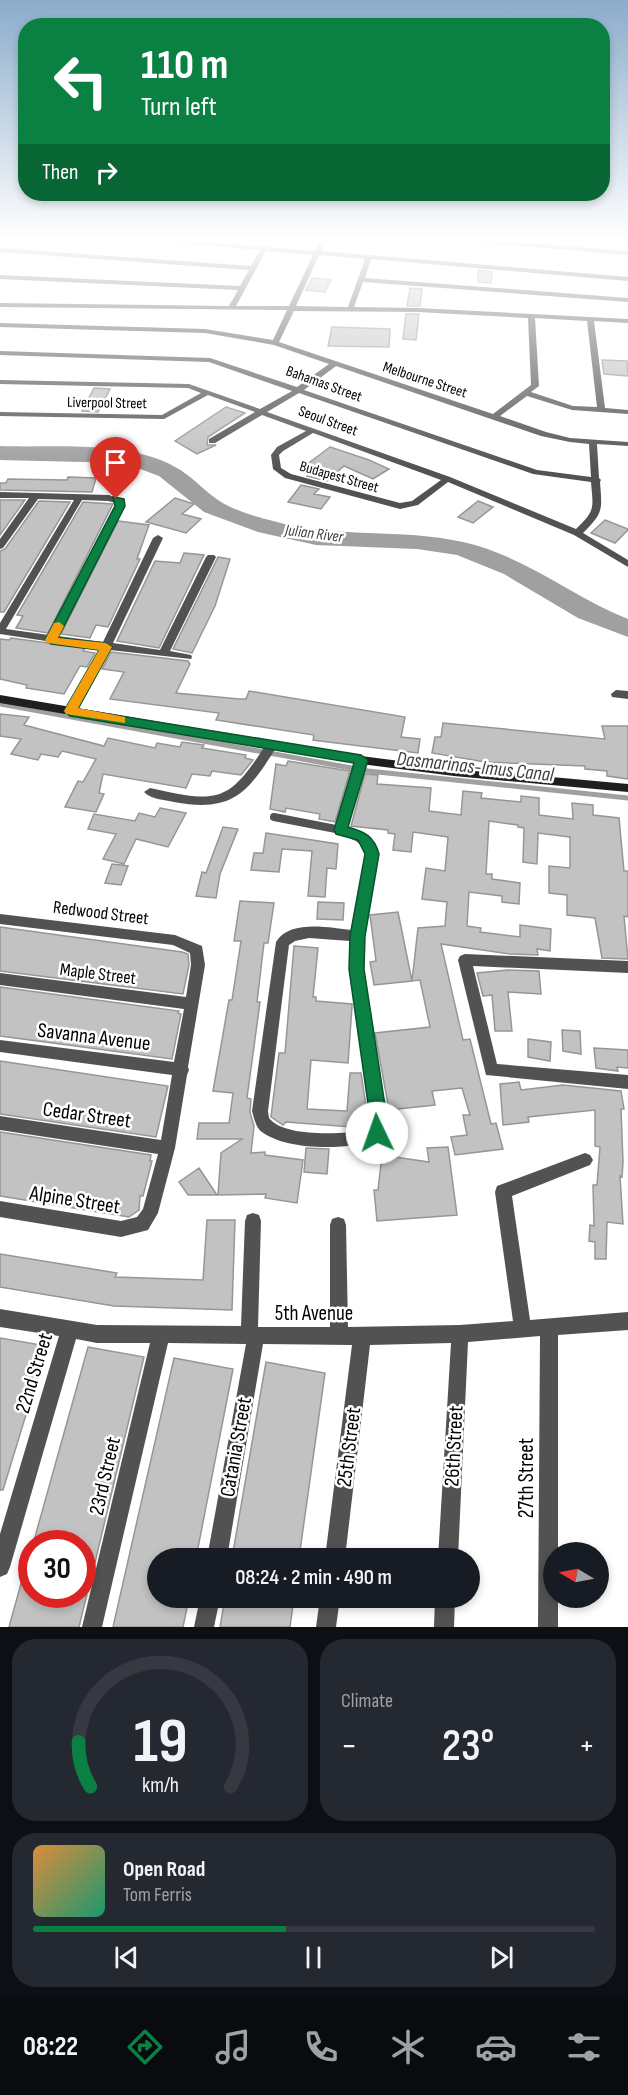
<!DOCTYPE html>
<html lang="en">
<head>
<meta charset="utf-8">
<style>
  :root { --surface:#171b24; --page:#242831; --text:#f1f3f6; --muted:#9ea1a6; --line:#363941; --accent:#0b8043 }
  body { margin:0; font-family:"Sofia Sans Condensed",sans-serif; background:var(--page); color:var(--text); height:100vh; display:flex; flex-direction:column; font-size:22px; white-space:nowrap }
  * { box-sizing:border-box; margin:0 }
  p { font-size:20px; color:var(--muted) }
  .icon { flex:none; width:33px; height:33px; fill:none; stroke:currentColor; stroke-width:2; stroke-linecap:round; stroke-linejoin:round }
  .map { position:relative; height:1627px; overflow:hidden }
  .side { display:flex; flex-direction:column; gap:12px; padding:12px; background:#0d0f14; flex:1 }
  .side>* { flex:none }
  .guide { position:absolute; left:18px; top:18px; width:592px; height:183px; border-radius:24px; box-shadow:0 3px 9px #0003; background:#0b8043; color:#fff; overflow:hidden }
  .needle { width:39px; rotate:280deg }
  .tools { position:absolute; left:543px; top:1542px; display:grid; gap:12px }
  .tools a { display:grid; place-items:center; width:66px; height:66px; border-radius:50%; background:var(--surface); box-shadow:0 3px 9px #0003; font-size:30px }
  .speed { position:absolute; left:18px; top:1530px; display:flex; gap:12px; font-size:30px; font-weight:700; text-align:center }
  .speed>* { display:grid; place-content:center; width:78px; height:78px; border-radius:50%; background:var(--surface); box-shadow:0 3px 9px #0003; line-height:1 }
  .speed .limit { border:9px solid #d22; background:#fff; color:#111 }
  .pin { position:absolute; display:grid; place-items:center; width:51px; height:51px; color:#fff; margin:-62px -26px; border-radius:50% 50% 50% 0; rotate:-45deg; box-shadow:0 0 6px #0007 }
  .pin .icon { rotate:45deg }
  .me { position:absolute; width:66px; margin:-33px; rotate:357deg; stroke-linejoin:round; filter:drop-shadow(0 0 4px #0008) }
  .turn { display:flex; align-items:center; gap:21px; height:126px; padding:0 24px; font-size:27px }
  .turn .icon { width:78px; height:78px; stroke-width:2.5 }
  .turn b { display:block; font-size:42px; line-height:51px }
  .then { display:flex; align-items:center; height:57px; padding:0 24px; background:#0003; gap:12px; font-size:22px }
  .big { font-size:45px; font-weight:600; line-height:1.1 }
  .side .tile { flex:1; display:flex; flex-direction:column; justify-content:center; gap:9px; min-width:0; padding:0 21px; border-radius:24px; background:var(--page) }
  .side .dial { align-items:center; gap:0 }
  .dial svg { height:156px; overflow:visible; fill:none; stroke:var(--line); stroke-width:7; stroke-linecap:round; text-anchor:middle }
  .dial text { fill:var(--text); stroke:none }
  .song { display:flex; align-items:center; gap:18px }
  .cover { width:72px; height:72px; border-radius:9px; background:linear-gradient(135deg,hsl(30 70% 55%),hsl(160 70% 35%)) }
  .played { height:6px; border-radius:3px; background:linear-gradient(90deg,var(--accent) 45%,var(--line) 45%) }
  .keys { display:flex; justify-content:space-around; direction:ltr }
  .heat { display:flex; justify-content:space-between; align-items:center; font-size:33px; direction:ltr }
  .side .tiles { flex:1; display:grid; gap:12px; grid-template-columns:1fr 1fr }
  .tile:last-child { grid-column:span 2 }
  .trip { position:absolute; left:147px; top:1548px; width:333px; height:60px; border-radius:30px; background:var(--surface); box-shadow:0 3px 9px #0003; font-weight:600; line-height:60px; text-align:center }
  .tabs { display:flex; height:96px; justify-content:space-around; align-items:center; background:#090b0e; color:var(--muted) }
  .tabs .icon { width:42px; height:42px }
  .tabs .current { color:var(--accent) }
  .tabs b { font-size:27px; color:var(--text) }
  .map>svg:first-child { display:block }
</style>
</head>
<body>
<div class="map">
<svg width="628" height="1627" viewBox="0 0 628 1627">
  <rect width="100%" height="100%" fill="#fff"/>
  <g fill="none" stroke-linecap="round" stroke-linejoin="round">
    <path stroke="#a0a0a0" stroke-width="5" d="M0 704 368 771 628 798"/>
    <path fill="#a0a0a0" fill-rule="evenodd" d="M0 446C52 448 129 440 175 467 191 475 203 490 218 500 232 510 257 517 273 521 335 539 401 528 463 542 523 555 573 597 628 619V637L578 618 504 574 457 555 417 549 316 545 258 532 204 512 159 476 124 463 0 460Z"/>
  </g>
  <path fill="#c2c2c2" stroke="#969696" stroke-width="1.5" d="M478 270 492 272 491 283 478 282Z
    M312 278 331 280 325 292 306 290Z
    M410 288 422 289 420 306H407Z
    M406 314H419L416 340 403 339Z
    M332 327 390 329 389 347 328 346Z
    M602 360 627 361 628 376 604 374Z
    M94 388 110 389 98 412 82 411Z
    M226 407 245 413 208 437 207 445H216L197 454 175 441Z
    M330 447 369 460 389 469 373 479 344 466 327 481 307 476 312 469 298 471Z
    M68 477 96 478 92 492 0 490V483H6L8 479 67 480Z
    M301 485 319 489 314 494 330 497 321 509 288 502Z
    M175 498 194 504 182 514 201 519 186 533 146 522Z
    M0 500H25L0 535Z
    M39 501 70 502 4 612H0V551L5 549Z
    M478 501 493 507 473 523 458 517Z
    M83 502 113 504 48 633 16 628 23 616 17 615Z
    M605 520 628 529V530L615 543 591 533Z
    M118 521 149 525 137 559H140L108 627 96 625 90 638 61 634Z
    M184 553 204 555 159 648 117 641 155 561 180 563Z
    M218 557 230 559 215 606 192 653 173 649Z
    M11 638 85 648 83 651 95 653 87 667 80 666 64 694 26 688 27 685 0 679V639L9 640Z
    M111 652 188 661 190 664 176 693 239 699H246L249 691 405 717 401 737 420 739 418 753 328 742 313 740 314 735 216 720 219 713 110 699 124 672 102 669Z
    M0 714 29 717 24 725 104 746 108 738 155 748 157 743 180 747 182 742 204 745 202 748 246 755 245 758 253 760 241 775 212 771 210 776 192 774 186 788 103 774 99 793 104 794 96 812 65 807 78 781 83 782 96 759 62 751 58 757 41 754 38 760 11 754 21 739 0 736Z
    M443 723 605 739 602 726H628V779L607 776V771L585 769V766L485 762 432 753 435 737H441Z
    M288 761 350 771 335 822 319 819 320 814 286 808 285 812 270 809 276 764 286 766Z
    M365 774 378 775 377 784 431 788 429 811 461 815 463 791 482 793 481 798 521 802V796L539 798V815L573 819 572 803 593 805V815L619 818 624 871H628V917L624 916 628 959 602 958 595 918 567 915V895L549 893V866L570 868V837L538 833 537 864 523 862 524 828 518 827V825L489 821 486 874H492V879L520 883 519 904 502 902V896L469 892 467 926 481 928 480 932 520 937V925L551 929 550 951 537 949 538 955 510 954 441 944 463 1040 470 1039 491 1124 496 1123 503 1149 455 1155 451 1137 467 1135 463 1115H470L462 1088 432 1091 435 1105 389 1110 375 1033 430 1027 420 980 412 981 418 928 445 926 447 902 422 899 426 868 445 871 448 837 413 832 411 852 393 850 395 834 388 833V830L351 826Z
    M160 808 186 813 168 847 136 839 124 864 103 859 116 834 88 829 94 814 135 821 139 813 155 817Z
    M223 827 238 829 220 874 216 898 196 896 202 872 206 873Z
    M266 833 338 844 336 869 327 868 325 897 308 896 312 851 282 849 279 872 251 870 254 853H263Z
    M112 864 128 866 121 885 105 883Z
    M240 901 274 903 268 943H264L257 1002H260L247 1098 251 1099 250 1112 254 1126 251 1153 265 1152V1155L303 1160 297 1203 265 1198 266 1194 218 1195 221 1153 242 1139H197L199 1123H229L233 1093 213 1091 229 1000H232L241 941H234Z
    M318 902 344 903 343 920 317 919Z
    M398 912 412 981 374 985 370 962 376 961 370 915Z
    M0 927 182 952 188 954 189 965 183 994 0 971Z
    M294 946 318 948 313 997H316V1001L352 1004V1007L348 1063 311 1060 307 1109 347 1111 350 1073H361L366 1106 365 1128 286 1122 283 1125 271 1117 279 1053H285Z
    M508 970 539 971 541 994 508 992 512 1031H495L492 995 483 996 477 973Z
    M0 987 179 1011 178 1013 181 1014 172 1059 0 1036Z
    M562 1030 580 1031 581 1054 563 1051Z
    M528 1039 551 1042 550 1061 528 1057Z
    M594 1048 628 1050V1068L617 1067 618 1071 596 1068Z
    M0 1061 168 1086 156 1137 0 1114Z
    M519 1082 521 1090 563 1085 621 1091 624 1109H621L623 1162 622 1177 620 1176 623 1224 607 1222 606 1259H595V1242L589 1241 590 1225 594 1226 593 1185H597L600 1147 595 1146V1110L528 1117 529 1122 503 1125 500 1084Z
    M0 1132 151 1155 150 1161H152L143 1196H140L139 1210 129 1217 0 1196Z
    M448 1147 457 1215 377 1221 374 1190H378L382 1155 429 1162 427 1148Z
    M306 1148 329 1149 327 1174 304 1172Z
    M199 1168 217 1195H188L179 1182Z
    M207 1220H235L232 1310 114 1306 0 1287V1254L117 1273 115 1277 203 1280Z
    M0 1338 47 1346 3 1490H0Z
    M88 1347 144 1357 88 1592H82V1544H33Z
    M174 1358 233 1369 196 1558H158V1598H189L183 1627H113Z
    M266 1362 325 1373 299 1558H232Z
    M27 1562H32V1594H87L79 1627H9Z
    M225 1598H294L290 1627H220Z"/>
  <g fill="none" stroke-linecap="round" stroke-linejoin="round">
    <path stroke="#525252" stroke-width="8" d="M274 817 341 830"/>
    <path fill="#525252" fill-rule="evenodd" d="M170 241H193L315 251 320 241H326L321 251 628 277V281L371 259 365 278 628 298V302L363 282 354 307 418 308 628 319V323L594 321 605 408 628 410V414L572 410 527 396 500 416 546 432 570 438 628 442V446L597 444 599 478 601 480 600 482C602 510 604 512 583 533L628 560V567L574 535 448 482 418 505 400 509 285 478 273 469 271 455 277 447 306 431 262 415 215 443H209V439L255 412 208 395 164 419 0 416V412L162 415 201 393 188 388 0 384V380L189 384 260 409 292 391 209 362 0 355V351L210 358 297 387 329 364 274 345 205 333 0 327V323L205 329 273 340 287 310 0 307V303L229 306 238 290 0 279V275L240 286 249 270 0 252V248L251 266 260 250 173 243ZM266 251 313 255 289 306H236ZM319 255 365 259 348 307 296 306ZM294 311 418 312 528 318 531 385 493 414 279 342ZM535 318 587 321 597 407 573 406 531 392 539 386ZM336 366 541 436 570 442 589 444 591 477 537 470 304 390ZM299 393 533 474 591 482C593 508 596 510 576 529L450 477 267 412ZM313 433 441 480 412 501 400 503 291 474 281 468 279 455 283 451Z
      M481 241H504L628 251V255L484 243Z
      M0 492 109 495 125 502 58 636 103 642 153 538 158 535 163 538 113 643 160 650 206 557 208 555H214L216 557 170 651 191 655 192 657 191 659 110 650 74 714H66L65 711 100 648 55 642 51 643 46 641 0 634V623L74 500 38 499 3 548 0 549V539L29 498H0ZM82 500 108 501 116 503 49 635 6 629Z
      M616 690 628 691V699L612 697 611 694Z
      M271 742 277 746C248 793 233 813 174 802 165 800 150 799 144 792L150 788C218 803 228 804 267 743Z
      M361 756 367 760 348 828 369 837 378 854 364 936 363 970 387 1125 382 1138C353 1150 289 1152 262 1132 256 1128 254 1118 252 1111L276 942C290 919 330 928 351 930L366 854 363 847 356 841 337 833 335 830 355 760ZM309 938 350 941 349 970 371 1125V1128L368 1130C345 1134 284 1138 269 1118L268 1111 289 945 295 941Z
      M0 914 175 935 202 946 205 965 188 1067 189 1070 187 1075 175 1148 158 1213 148 1230 121 1237 0 1217V1201L121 1221 137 1217 143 1209 158 1154 0 1130V1116L161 1140 172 1075 0 1052V1040L174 1062 184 1009 0 985V973L186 997 191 965 190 953 173 945 0 924Z
      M465 954 628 961V973L473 966 497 1064 628 1075V1089L486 1075 458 960 460 956Z
      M585 1153 590 1155 593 1160 590 1165 512 1196 530 1320 628 1312V1330L558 1335V1552H554V1598H558V1627H538L540 1336 468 1342 458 1558H438L451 1343 370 1345 345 1558H325L352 1345 263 1344 227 1558H207L246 1344 168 1343 102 1627H82L150 1343H97L76 1339 10 1567 7 1574 0 1577V1534L59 1336 0 1327V1309L97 1325 241 1326 245 1221 247 1215 253 1213 259 1215 261 1221 258 1327H330V1225L332 1219 338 1217 344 1219 346 1225 348 1327 460 1325 513 1321 495 1192 497 1186Z
      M200 1598H220L214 1627H194Z
      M320 1598H340L336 1627H316Z
      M435 1598H455L454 1627H434Z"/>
    <path fill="#1f1f1f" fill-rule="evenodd" d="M0 695 361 756 454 768 628 784V792L454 776 361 764 0 703Z"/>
  </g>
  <linearGradient id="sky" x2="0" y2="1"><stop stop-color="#8baccb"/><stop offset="0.51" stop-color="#fff"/><stop offset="1" stop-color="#fff" stop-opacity="0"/></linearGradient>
  <rect width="628" height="469" fill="url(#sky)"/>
  <path fill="#0b8043" stroke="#07532c" stroke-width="1.5" d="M113 497 124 499 125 506 58 638 106 643 112 647 78 709 361 755 368 760 348 827C365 832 374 836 379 854L365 936 364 969 388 1125 383 1139 377 1141 371 1139 369 1133 371 1125 349 969 350 936 365 854 358 840 336 834 334 830 354 763 70 716 64 711 99 650 51 644 45 640 115 506Z"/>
  <path fill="#f59e0b" d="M59 622 64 626 58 638 106 643 112 647 78 708 125 717V723L66 714 64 711 99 650 47 643 45 640 54 623Z"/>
  <g text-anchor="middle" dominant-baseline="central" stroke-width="5" stroke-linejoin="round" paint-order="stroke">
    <g font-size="15" fill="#000" stroke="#fff">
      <text transform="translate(425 380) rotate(18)">Melbourne Street</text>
      <text transform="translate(324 384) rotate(20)">Bahamas Street</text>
      <text transform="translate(107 403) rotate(1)">Liverpool Street</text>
      <text transform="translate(328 421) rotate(20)">Seoul Street</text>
      <text transform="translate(339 477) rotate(16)">Budapest Street</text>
    </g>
    <g font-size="16" font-style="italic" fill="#414141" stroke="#fff">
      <text transform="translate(314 534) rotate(7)">Julian River</text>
    </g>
    <g font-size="18" fill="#000" stroke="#fff">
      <text transform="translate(101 913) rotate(7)">Redwood Street</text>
      <text transform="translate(98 974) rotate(7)">Maple Street</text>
    </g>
    <g font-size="20" font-style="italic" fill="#414141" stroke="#fff">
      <text transform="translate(475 767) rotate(6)">Dasmarinas-Imus Canal</text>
    </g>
    <g font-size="21" fill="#000" stroke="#fff">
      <text transform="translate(94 1037) rotate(7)">Savanna Avenue</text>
      <text transform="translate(87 1115) rotate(8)">Cedar Street</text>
      <text transform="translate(75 1200) rotate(9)">Alpine Street</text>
      <text x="314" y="1313">5th Avenue</text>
      <text transform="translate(34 1373) rotate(-73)">22nd Street</text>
      <text transform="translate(454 1446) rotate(-87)">26th Street</text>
      <text transform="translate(236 1447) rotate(-80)">Catania Street</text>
      <text transform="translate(349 1447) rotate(-83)">25th Street</text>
      <text transform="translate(105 1476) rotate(-77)">23rd Street</text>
      <text transform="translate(526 1478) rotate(-90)">27th Street</text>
    </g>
  </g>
</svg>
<div class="tools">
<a><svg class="needle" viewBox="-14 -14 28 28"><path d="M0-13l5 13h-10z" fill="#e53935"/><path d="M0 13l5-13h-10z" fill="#9ea1a6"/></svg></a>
</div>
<div class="speed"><div class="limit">30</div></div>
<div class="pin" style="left:116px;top:499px;background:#d93025"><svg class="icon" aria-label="arrive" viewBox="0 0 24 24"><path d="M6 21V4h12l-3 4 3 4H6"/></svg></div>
<svg class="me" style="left:377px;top:1133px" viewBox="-20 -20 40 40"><circle r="19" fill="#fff"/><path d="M0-13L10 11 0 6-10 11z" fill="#0b8043"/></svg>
<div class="trip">08:24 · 2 min · 490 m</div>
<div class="guide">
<div class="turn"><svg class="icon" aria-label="left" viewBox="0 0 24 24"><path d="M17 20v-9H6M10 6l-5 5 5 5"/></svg><div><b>110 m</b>Turn left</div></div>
<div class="then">Then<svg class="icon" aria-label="right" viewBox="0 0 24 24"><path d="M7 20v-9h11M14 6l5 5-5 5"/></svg></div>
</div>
</div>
<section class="side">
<div class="tiles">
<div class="tile dial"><svg viewBox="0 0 100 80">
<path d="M14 69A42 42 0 1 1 86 69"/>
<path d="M14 69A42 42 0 0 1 8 46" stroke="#0b8043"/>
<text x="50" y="56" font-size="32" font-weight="700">19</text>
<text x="50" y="72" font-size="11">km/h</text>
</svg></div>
<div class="tile"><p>Climate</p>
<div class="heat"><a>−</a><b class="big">23°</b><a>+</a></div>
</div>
<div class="tile">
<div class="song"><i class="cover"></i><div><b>Open Road</b><p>Tom Ferris</p></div></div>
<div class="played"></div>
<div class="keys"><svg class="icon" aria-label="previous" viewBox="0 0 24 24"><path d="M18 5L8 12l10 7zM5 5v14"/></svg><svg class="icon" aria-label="pause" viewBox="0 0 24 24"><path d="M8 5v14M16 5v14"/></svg><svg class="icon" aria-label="next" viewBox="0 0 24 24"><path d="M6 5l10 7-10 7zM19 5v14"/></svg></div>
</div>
</div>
</section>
<nav class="tabs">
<b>08:22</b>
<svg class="icon current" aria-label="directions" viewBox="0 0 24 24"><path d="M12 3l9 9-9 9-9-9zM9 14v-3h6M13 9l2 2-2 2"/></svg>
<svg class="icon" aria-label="music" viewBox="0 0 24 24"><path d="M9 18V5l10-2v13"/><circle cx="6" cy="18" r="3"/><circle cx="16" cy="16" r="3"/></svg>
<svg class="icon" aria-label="phone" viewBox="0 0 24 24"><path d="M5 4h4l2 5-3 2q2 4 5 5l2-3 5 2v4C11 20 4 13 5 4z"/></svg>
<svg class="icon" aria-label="climate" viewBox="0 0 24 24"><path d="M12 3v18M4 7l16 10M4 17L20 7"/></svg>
<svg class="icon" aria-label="car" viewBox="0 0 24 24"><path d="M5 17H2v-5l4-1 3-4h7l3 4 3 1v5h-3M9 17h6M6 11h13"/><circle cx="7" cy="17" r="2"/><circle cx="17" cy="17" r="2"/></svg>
<svg class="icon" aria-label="filters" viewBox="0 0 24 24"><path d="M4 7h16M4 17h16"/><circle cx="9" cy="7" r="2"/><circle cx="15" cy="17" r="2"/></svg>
</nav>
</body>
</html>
